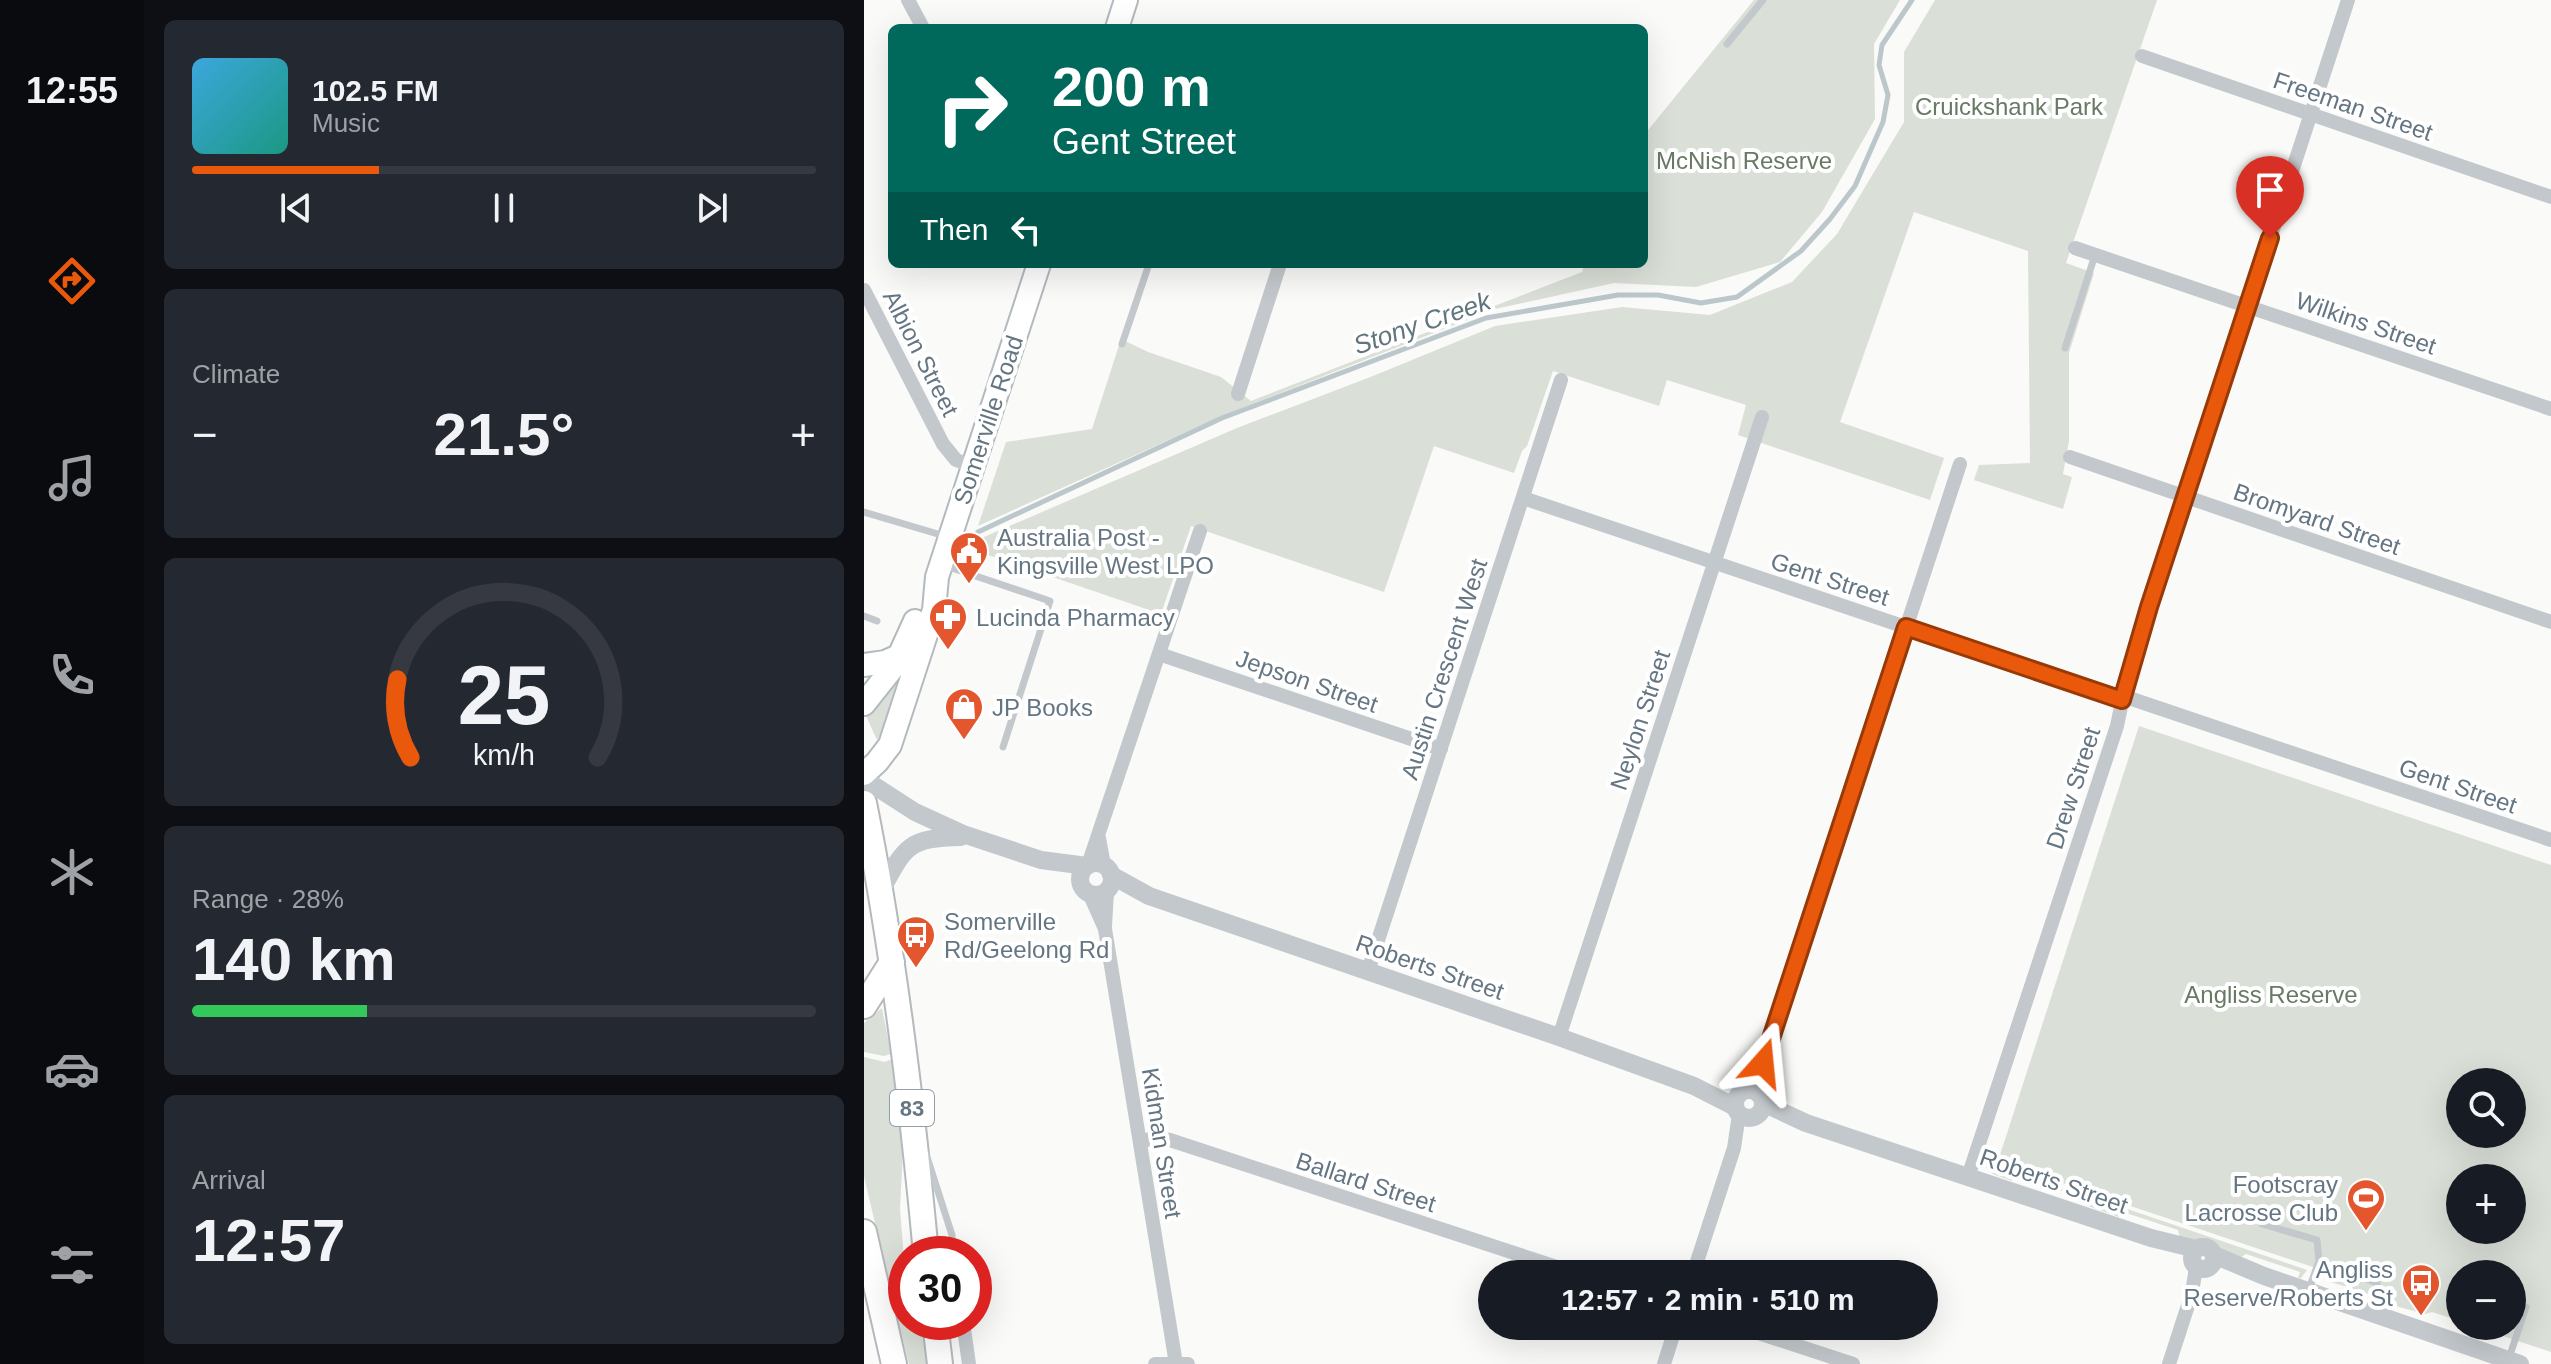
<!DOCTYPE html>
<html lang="en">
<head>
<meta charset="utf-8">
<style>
  :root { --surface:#171b24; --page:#242831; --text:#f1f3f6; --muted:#9ea1a6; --line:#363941; --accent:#ea580c }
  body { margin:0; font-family:Helvetica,sans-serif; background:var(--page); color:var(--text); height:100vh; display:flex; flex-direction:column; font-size:30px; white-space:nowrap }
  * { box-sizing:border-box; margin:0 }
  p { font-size:26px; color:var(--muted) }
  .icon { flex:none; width:44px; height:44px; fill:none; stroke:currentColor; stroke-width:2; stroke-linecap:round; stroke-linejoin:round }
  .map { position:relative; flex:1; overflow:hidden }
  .drawer { display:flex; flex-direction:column; gap:20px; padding:20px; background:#0d0f14; width:720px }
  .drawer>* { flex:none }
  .hud { position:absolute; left:24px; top:24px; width:760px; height:244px; border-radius:12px; box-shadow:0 8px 32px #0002; background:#00695c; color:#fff; overflow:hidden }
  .fabs { position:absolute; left:1582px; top:1068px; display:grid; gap:16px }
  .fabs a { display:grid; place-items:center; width:80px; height:80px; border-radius:50%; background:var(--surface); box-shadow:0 8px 32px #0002; font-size:40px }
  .speed { position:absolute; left:24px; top:1236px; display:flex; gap:16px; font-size:40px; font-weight:700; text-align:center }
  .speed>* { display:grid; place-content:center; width:104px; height:104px; border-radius:50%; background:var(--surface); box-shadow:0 8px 32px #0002; line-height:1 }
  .speed .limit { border:12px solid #d22; background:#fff; color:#111 }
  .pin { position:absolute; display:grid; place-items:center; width:68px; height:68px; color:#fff; margin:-82px -34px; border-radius:50% 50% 50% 0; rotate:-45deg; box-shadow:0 0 8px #0007 }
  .pin .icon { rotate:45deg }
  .me { position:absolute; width:88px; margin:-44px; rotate:18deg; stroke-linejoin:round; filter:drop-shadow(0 0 6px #0008) }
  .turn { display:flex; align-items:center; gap:28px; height:168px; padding:0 32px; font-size:36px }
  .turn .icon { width:104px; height:104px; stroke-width:2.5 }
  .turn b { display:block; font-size:56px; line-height:68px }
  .then { display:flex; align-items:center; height:76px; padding:0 32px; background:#0003; gap:16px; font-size:30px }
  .big { font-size:60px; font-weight:800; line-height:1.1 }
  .drawer .tile { flex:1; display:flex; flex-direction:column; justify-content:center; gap:12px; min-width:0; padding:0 28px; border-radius:12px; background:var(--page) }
  .drawer .dial { align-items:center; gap:0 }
  .dial svg { height:208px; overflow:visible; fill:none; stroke:var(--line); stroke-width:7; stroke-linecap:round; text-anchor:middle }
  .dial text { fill:var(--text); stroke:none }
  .song { display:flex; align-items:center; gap:24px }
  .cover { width:96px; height:96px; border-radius:12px; background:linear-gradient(135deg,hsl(200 70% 55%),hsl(170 70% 35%)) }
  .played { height:8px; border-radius:4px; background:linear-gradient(90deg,var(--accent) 30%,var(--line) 30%) }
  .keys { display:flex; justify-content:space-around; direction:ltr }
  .heat { display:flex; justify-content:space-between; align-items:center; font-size:44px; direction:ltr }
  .charge { height:12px; border-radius:6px; background:linear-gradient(90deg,#34c759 28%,var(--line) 0) }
  .trip { position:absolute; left:614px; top:1260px; width:460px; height:80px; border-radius:40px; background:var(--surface); box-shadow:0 8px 32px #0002; font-weight:800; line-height:80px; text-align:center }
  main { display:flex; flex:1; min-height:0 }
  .dock { display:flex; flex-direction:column; width:144px; justify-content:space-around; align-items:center; background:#090b0e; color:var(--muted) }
  .dock .icon { width:56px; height:56px }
  .dock .current { color:var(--accent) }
  .dock b { font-size:36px; color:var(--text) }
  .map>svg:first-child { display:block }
</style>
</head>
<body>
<main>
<nav class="dock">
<b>12:55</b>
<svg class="icon current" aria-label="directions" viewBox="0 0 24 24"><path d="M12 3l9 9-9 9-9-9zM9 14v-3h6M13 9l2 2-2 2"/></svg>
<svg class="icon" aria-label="music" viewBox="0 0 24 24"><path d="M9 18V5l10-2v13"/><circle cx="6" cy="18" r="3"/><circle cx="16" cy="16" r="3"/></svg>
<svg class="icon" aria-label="phone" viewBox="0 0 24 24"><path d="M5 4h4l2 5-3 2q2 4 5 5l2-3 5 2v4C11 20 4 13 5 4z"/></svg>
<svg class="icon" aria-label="climate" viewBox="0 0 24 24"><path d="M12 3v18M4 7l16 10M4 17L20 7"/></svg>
<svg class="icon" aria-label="car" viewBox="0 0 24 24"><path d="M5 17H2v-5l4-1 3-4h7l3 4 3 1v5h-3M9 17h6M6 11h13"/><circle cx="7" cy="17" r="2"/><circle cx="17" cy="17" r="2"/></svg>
<svg class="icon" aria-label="filters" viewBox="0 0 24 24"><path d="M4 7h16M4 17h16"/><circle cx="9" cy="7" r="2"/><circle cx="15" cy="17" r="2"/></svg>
</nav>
<section class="drawer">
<div class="tile">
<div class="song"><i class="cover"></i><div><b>102.5 FM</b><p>Music</p></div></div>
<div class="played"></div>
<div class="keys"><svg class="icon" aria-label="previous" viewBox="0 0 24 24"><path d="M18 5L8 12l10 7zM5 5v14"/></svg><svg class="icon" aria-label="pause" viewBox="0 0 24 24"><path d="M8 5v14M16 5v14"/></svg><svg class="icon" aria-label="next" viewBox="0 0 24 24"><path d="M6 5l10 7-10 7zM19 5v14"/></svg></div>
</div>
<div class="tile"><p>Climate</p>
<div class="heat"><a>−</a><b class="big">21.5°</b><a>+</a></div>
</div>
<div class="tile dial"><svg viewBox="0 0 100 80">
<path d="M14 69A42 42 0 1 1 86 69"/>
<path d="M14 69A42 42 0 0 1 9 39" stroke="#ea580c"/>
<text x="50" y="56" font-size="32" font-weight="700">25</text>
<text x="50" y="72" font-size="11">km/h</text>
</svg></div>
<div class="tile"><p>Range · 28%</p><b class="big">140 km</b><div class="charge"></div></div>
<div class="tile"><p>Arrival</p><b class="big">12:57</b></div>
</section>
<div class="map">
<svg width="1687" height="1364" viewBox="0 0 1687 1364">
  <rect width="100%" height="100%" fill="#fafaf8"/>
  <path fill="#dadfd7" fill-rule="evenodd" d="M890 0H1036L1010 44 1011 119 958 212 916 262 832 287 750 283 631 309 360 415 114 526 142 442 228 429 257 339 284 352 357 377 387 401 718 272 720 264H780V135Z
    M1071 0H1293L1202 263 1230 273 1205 353V441L1199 474 1208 477 1199 509 1110 480 1115 465 1166 463 1164 251 1050 212 976 422 1080 458 1066 500 874 435 882 405 803 380 795 406 689 371 663 446 658 451 650 473 570 446 520 592 327 526 297 614 115 552 120 537 373 428 509 376 631 326 758 307 846 315 928 282 973 234 1040 122V52Z
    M33 681 37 683 20 729 13 740 2 716Z
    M1275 726 1687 865V1352L1609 1326H1648V1274H1596V1321L1568 1312 1561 1314 1535 1307 1517 1298 1467 1282 1461 1271 1138 1163 1135 1158ZM1596 1082H1648V1134H1596ZM1596 1178H1648V1230H1596Z
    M18 1008 27 1054 20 1056 0 1052V1023Z
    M0 1057 21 1062 28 1059 39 1150 36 1208 42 1285 40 1289 27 1292 0 1176Z
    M1119 1160 1443 1270 1437 1278H1434L1436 1272 1382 1254 1374 1259 1341 1241 1316 1238 1314 1230 1259 1212 1255 1217 1221 1205V1199L1150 1175 1148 1181C1136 1176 1122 1175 1119 1160Z
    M42 1309V1322H57L63 1364H45L32 1313Z"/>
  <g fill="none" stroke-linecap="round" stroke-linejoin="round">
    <path stroke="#bbc7cb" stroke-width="5" d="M114 532 358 418 622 318 754 295H794L837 303 873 297 937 251 966 219 991 186 1019 122 1024 95 1015 65 1018 45 1048 0"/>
    <defs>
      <path id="secondary" d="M253 28 262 0
        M0 665 21 662 37 655
        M0 704 31 665 51 621
        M0 774 13 762 26 745 70 610 73 577 175 264"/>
      <path id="trunk" d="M0 803C30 952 48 1103 62 1254
        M0 1006 28 962
        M0 1232 30 1364
        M17 1307 42 1298
        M71 1322 76 1364"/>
    </defs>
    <use href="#secondary" stroke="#b3babf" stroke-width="26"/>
    <use href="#trunk" stroke="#b4b9bd" stroke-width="28"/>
    <path stroke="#c3c8cc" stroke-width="7" d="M863 44 899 0
      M258 344 285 264
      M1201 348 1231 255
      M0 512 84 537
      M79 565 186 601 139 747
      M0 616 13 621
      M62 1154 88 1235 89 1254
      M1398 1224 1453 1240 1455 1261 1445 1289
      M1455 1261 1513 1283 1514 1290 1507 1313
      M1645 1358 1662 1307"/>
    <path stroke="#c3c8cc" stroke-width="14" d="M44 0 59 28
      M1278 56 1687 197
      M1211 248 1687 409
      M0 290 79 444 92 460 109 466
      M374 394 416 264
      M1206 457 1687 622
      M659 498 1258 700
      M295 654 577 749
      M1259 696 1687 840
      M235 838 240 865
      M224 865 336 531
      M225 893 241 929 312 1364
      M241 926 243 891
      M504 971 697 380
      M695 1037 898 417
      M894 1094 899 1063 1096 464
      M276 1141 294 1138 306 1140 714 1274
      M1104 1177 1253 726 1264 673 1484 0
      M829 1274 870 1148 875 1114
      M99 1322 105 1364
      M873 1326 989 1364
      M291 1364H324
      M800 1364 812 1326
      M1305 1364 1328 1293 1332 1267"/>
    <path stroke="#c3c8cc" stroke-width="18" d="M0 779 51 812 99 834 177 860 223 866
      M216 879a16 16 0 1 1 32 0a16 16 0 1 1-32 0Z
      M247 875 285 896 695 1037 830 1086 871 1107
      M17 891C41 846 44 838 97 837
      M871 1104a14 14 0 1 1 28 0a14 14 0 1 1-28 0Z
      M899 1103 942 1123 1287 1238 1332 1249
      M1328 1258a11 11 0 1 1 22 0a11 11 0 1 1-22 0Z
      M1350 1255 1400 1276 1656 1364"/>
    <use href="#secondary" stroke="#fff" stroke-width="22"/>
    <use href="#trunk" stroke="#fff" stroke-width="24"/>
  </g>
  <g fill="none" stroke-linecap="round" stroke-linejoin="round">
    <defs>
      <path id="route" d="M899 1063 1042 627 1258 700 1285 607 1406 238"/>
    </defs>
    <use href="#route" stroke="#983908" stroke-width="20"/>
    <use href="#route" stroke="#ea580c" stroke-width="14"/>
  </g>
  <defs>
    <symbol id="civic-pin" viewBox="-11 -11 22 30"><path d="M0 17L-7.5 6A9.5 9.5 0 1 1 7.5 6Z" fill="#e4572e" stroke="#fff"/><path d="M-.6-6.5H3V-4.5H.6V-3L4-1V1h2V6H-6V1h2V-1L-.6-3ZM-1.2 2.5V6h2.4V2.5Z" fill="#fff"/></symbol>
    <symbol id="pharmacy-pin" viewBox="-11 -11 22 30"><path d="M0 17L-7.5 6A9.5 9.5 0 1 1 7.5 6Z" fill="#e4572e" stroke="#fff"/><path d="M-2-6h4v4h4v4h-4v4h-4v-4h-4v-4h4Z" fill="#fff"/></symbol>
    <symbol id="shop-pin" viewBox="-11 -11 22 30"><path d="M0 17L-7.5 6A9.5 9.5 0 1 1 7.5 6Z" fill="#e4572e" stroke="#fff"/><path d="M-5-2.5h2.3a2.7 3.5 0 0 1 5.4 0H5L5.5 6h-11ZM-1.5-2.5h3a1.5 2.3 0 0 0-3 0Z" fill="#fff"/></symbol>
    <symbol id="bus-pin" viewBox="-11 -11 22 30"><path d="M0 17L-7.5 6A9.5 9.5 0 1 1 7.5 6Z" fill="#e4572e" stroke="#fff"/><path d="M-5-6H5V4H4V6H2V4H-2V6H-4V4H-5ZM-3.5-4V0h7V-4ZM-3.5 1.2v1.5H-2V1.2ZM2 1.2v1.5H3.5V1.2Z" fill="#fff"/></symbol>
    <symbol id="stadium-pin" viewBox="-11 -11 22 30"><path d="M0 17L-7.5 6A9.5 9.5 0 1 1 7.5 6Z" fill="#e4572e" stroke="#fff"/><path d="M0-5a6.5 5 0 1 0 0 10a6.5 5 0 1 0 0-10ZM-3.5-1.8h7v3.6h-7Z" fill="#fff"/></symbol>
  </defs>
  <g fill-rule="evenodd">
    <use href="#civic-pin" x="83" y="529" width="44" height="60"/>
    <use href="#pharmacy-pin" x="62" y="595" width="44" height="60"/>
    <use href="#shop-pin" x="78" y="685" width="44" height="60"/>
    <use href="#bus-pin" x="30" y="913" width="44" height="60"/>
    <use href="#stadium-pin" x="1480" y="1176" width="44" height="60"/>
    <use href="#bus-pin" x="1535" y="1261" width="44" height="60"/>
  </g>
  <g text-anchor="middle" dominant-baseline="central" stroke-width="8" stroke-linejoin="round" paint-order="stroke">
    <rect fill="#fff" stroke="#939fa8" stroke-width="2" x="26" y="1090" width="44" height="36" rx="6"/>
    <g font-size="22" font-weight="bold" fill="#657683">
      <text x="48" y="1108">83</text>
    </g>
    <g font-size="24" fill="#687a64" stroke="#fff">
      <text x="1145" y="106">Cruickshank Park</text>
      <text x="880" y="160">McNish Reserve</text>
      <text x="1407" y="994">Angliss Reserve</text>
    </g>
    <g font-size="24" fill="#657683" stroke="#fff">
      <text transform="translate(1489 106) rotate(19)">Freeman Street</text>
      <text transform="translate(1502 323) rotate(19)">Wilkins Street</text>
      <text transform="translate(57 353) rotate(63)">Albion Street</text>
      <text transform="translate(124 420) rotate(-72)">Somerville Road</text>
      <text transform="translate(1453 519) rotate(19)">Bromyard Street</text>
      <text transform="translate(966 579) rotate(18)">Gent Street</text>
      <text transform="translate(580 669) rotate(-72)">Austin Crescent West</text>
      <text transform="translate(443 681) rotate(19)">Jepson Street</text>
      <text transform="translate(776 720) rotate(-72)">Neylon Street</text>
      <text transform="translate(1594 786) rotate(19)">Gent Street</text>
      <text transform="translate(1209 788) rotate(-72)">Drew Street</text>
      <text transform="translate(566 967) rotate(19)">Roberts Street</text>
      <text transform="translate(298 1143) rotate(81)">Kidman Street</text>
      <text transform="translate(1190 1181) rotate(19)">Roberts Street</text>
      <text transform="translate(502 1182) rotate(18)">Ballard Street</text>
    </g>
    <g font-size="24" fill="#657683" stroke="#fff" text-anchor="start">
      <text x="133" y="537">Australia Post -<tspan x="133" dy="28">Kingsville West LPO</tspan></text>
      <text x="112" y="617">Lucinda Pharmacy</text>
      <text x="128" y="707">JP Books</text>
      <text x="80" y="921">Somerville<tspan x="80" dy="28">Rd/Geelong Rd</tspan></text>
      <text x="1474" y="1184" text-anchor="end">Footscray<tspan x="1474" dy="28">Lacrosse Club</tspan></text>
      <text x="1529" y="1269" text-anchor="end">Angliss<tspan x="1529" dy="28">Reserve/Roberts St</tspan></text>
    </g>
    <g font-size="26" font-style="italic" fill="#60757c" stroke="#fff">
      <text transform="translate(558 323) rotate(-19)">Stony Creek</text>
    </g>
  </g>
</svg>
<div class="fabs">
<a><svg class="icon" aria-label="search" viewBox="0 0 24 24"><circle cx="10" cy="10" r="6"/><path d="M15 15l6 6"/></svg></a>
<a>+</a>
<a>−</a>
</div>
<div class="speed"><div class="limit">30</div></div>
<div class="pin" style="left:1406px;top:238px;background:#d93025"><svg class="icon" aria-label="arrive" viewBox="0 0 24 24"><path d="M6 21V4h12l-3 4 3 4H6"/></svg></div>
<svg class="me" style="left:899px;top:1063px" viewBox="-20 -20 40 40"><path d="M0-17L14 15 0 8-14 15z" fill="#ea580c" stroke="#fff" stroke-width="4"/></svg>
<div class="trip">12:57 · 2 min · 510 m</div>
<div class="hud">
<div class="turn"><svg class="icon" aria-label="right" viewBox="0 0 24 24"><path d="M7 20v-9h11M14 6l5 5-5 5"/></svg><div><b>200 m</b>Gent Street</div></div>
<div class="then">Then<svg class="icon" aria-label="left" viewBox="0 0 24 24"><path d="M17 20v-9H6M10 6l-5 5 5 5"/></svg></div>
</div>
</div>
</main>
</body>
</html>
